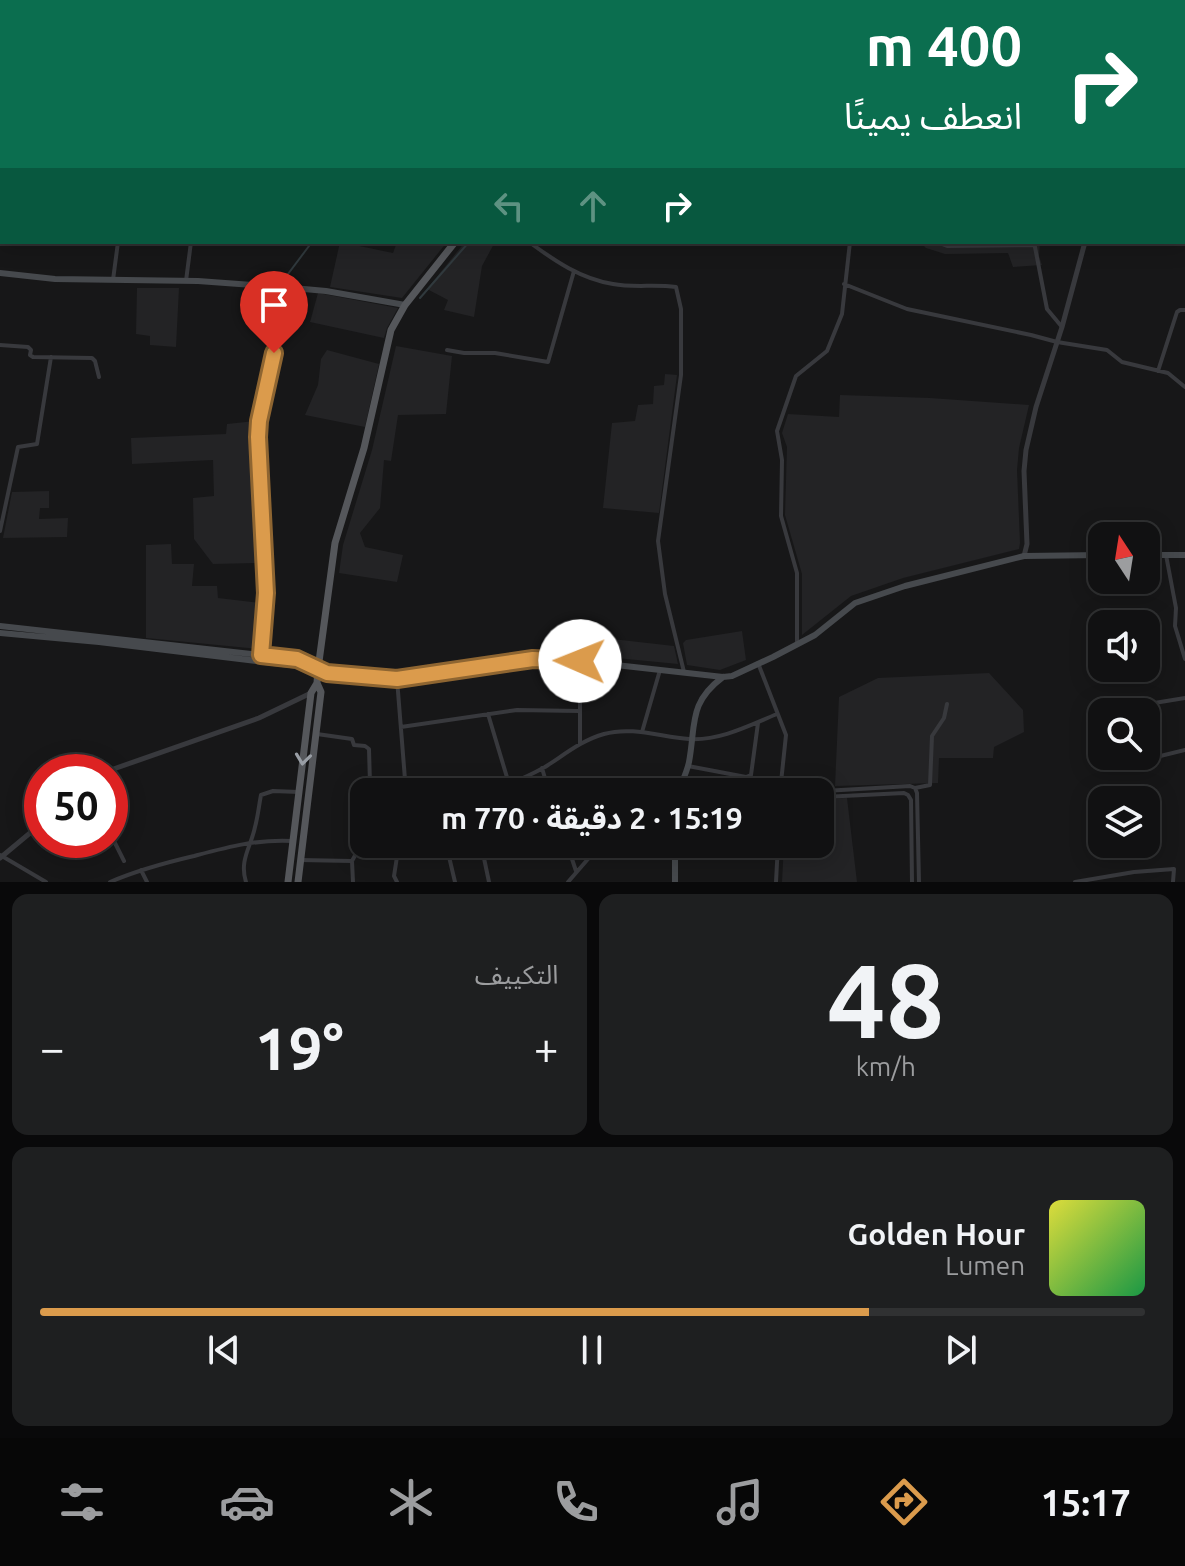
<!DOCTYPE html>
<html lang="ar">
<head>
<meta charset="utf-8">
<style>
  :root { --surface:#111112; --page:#1e1f20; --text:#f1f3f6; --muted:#9c9d9f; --line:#303132; --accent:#db9b4c }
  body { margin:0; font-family:Ubuntu,"Noto Sans Arabic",sans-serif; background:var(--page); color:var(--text); direction:rtl; height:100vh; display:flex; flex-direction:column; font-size:30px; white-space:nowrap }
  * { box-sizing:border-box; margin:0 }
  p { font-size:26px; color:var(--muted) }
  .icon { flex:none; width:44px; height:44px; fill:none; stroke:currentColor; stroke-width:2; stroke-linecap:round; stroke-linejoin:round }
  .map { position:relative; height:882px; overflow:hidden; direction:ltr }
  .drawer { display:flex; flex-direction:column; gap:12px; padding:12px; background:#09090a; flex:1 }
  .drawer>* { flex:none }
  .hud { position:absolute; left:0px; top:0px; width:1186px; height:244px; box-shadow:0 4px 20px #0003,0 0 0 2px var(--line); direction:rtl; background:#0b6e4f; color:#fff; overflow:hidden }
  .needle { width:52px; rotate:348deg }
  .buttons { position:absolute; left:1088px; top:522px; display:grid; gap:16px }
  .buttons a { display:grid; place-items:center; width:72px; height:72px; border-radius:16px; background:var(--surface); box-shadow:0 4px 20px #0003,0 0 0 2px var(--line); font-size:40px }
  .speed { position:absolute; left:24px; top:754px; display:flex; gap:16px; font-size:40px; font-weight:700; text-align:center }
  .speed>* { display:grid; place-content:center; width:104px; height:104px; border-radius:50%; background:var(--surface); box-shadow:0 4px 20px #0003,0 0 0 2px var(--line); line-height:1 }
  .speed .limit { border:12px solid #d22; background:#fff; color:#111 }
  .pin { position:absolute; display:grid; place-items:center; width:68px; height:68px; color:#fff; margin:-82px -34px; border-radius:50% 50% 50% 0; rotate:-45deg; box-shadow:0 0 8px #0007 }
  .pin .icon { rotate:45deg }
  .me { position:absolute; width:88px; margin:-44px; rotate:271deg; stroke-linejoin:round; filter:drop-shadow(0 0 6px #0008) }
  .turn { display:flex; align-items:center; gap:28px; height:168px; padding:0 32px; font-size:36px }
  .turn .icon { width:104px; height:104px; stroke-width:2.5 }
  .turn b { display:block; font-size:56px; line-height:68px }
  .lanes { display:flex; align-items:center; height:76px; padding:0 32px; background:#0003; justify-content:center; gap:40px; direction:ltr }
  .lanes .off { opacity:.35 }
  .big { font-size:60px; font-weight:700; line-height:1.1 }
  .drawer .card { flex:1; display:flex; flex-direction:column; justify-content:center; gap:12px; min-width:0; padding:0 28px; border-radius:16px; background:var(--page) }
  .drawer .dial { align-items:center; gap:0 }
  .dial b { font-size:104px; line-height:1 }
  .song { display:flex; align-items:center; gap:24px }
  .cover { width:96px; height:96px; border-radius:12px; background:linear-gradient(135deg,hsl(60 70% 55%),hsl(140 70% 35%)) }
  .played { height:8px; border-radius:4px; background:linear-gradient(90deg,var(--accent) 75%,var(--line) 75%) }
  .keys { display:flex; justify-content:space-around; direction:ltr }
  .heat { display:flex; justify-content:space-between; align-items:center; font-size:44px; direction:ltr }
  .drawer .tiles { flex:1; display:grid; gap:12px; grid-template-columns:1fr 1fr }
  .card:last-child { grid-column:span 2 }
  .trip { position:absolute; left:350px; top:778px; width:484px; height:80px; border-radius:16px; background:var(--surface); box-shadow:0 4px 20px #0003,0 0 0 2px var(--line); font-weight:700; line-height:80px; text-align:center; direction:rtl }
  .menu { display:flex; height:128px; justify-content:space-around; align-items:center; background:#070707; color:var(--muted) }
  .menu .icon { width:56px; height:56px }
  .menu .on { color:var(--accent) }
  .menu b { font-size:36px; color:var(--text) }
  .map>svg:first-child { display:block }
</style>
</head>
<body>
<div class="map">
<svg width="1185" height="882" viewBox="0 0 1185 882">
  <rect width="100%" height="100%" fill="#171718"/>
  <path fill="#232325" d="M340 242 393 253 397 242H447L402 298 330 287Z
    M465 242H495L482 266 474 317 444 310 448 300 427 289Z
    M920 242H1040L1039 256 1042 265 1013 267 1008 253 945 254 926 248Z
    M137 288H179L176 347 150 345V336L136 334Z
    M318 293 398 308 387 328 384 338 310 322Z
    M396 346 452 356 446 414 398 415 391 461 384 460 380 508 360 533 365 547 403 555 397 582 339 573 343 545 372 450Z
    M327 350 379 364 365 427 305 415 318 385 321 359Z
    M665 374 677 375 659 513 603 508 612 423 635 421 638 405 653 404 654 386 664 385Z
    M840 395 930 398 1029 405 1019 448 1017 470 1020 543 1019 549 903 578 851 596 802 635V574L785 515 787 447 782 433 788 414 839 417Z
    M255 421 260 563 213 564 194 539 193 498 214 496 213 460 132 464 131 438 226 434 227 424Z
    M49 491V508H40L39 519 68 518 67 537 3 538 12 492Z
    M171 544 172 564H194L192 586H217L218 598 261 603 258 649 146 638V545Z
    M742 631 746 660 720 670 687 665 683 643 686 640Z
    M568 634 674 646 678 664 565 653Z
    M989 673 1023 710 1024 732 994 747 993 758H939L938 783 835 786 839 697 878 678Z
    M847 798 857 882H782L784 844H820V799Z"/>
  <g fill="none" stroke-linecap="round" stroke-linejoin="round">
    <path stroke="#30393d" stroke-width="2" d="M387 2 388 0
      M832 2 834 0
      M420 298 469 242
      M273 341V294L312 242"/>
    <path stroke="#38393d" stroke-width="4" d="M1020 0 1025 2
      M249 2 250 0
      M705 2 706 0
      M529 242C555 261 581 279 613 284 633 288 655 284 676 287L681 309V375L658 541 665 594 684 672
      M937 242 947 246 1034 245
      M1034 242 1047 309 1062 327
      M113 280 118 242
      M186 281 191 242
      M844 284 907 309 1031 335 1057 342 1107 350 1122 362 1168 373 1185 387
      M0 345 28 347 31 350 30 355 33 357 92 358 95 361 99 377
      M447 350 464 353H495L548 362 574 271
      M1158 371 1177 312 1180 310H1185
      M0 531 18 447 37 444 51 357
      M1166 555 1176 608 1175 626 1185 659
      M797 645V573L781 516 782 460 777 431 796 376 827 351 842 314 850 242
      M261 655 266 593 259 421 277 339V303L282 287
      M580 661V744
      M758 663 786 735 780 792
      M397 679 406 792
      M1120 712 1124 708 1185 698
      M488 714 509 784
      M401 727 517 710 579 711
      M642 732 660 670
      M317 734 352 739 354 745 365 746 369 749 370 784 375 789V792
      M1138 756 1140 761 1185 750
      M688 766 746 777 751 775 758 723
      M542 768 549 792
      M915 788 930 785 932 736 944 718 947 704
      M489 792C508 785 527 777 545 767 564 755 582 740 604 734 632 726 661 737 689 739 720 741 750 725 777 714
      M820 793 824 791 910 786 915 788 917 793 919 882
      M820 795 823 797 904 793 908 795 911 800 912 882
      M110 833 124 861
      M74 840 84 852
      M446 844 455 882
      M481 844 489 882
      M567 844 576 871
      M0 855 46 882
      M300 860 352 861
      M141 870 147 882
      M110 882C138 870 164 863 194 856 228 847 257 839 293 841
      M246 882C239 860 251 847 255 827 258 816 259 805 261 795L273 791 299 792
      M353 882 352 861 364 839
      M397 882 394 876 399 844
      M568 882 601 844
      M776 882 778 844
      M1075 882 1134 872 1174 869 1173 882"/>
    <path stroke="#38393d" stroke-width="5" d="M1184 44 1185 42
      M1184 92H1185
      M1024 556 1027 544 1024 471 1026 450 1036 407 1062 327 1085 242
      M105 772 259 718 311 693
      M0 858 42 823"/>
    <path stroke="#46494d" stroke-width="6" d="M0 273 55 279 198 281 282 287 326 291 405 305
      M1146 555H1185
      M0 626 297 659 327 673 397 679 533 659 580 661 723 677 732 676 773 657 815 635 855 603 905 586 1024 556 1102 555
      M0 633 99 642 307 667
      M678 792C682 782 687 772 689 762 696 725 688 703 723 677
      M675 844V882"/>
    <path stroke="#55575b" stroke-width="7" d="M617 2V0
      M288 882 311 693 317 683
      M298 882 321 692 317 683 318 669 335 543 364 448 391 330 405 305 455 242"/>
  </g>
  <defs><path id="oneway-chevron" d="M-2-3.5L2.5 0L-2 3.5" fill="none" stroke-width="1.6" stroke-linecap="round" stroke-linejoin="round" transform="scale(2)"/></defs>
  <use stroke="#999ea5" href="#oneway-chevron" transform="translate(303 759) rotate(97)"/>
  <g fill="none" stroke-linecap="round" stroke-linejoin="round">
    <defs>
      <path id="route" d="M274 353 259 421 258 437 266 593 261 655 297 659 327 673 397 679 533 659 580 661"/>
    </defs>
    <use href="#route" stroke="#8e6531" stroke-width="20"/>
    <use href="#route" stroke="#db9b4c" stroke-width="14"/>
  </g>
</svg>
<div class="buttons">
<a><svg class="needle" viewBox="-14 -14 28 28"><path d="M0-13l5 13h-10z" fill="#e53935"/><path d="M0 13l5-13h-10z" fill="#9c9d9f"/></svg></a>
<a><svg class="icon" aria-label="sound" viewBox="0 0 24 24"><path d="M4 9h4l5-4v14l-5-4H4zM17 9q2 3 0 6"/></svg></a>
<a><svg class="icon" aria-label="search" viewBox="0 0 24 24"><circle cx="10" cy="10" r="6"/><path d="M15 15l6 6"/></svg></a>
<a><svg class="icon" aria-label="layers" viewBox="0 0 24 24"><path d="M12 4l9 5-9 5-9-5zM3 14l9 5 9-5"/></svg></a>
</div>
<div class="speed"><div class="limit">50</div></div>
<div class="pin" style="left:274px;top:353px;background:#d93025"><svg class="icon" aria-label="arrive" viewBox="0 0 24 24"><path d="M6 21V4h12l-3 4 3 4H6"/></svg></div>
<svg class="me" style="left:580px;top:661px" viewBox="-20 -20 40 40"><circle r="19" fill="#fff"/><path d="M0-13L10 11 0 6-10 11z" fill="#db9b4c"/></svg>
<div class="trip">15:19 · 2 دقيقة · 770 m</div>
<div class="hud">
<div class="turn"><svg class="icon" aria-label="right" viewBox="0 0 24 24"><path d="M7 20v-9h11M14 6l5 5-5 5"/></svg><div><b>400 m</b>انعطف يمينًا</div></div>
<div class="lanes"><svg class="icon off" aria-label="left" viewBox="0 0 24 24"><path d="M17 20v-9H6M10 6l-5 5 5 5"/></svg><svg class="icon off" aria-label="ahead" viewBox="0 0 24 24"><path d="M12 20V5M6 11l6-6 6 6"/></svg><svg class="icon" aria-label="right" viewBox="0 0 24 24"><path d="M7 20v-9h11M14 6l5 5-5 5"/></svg></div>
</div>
</div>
<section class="drawer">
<div class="tiles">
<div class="card dial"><b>48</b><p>km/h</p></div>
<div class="card"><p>التكييف</p>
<div class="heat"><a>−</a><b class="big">19°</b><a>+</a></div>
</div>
<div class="card">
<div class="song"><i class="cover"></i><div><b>Golden Hour</b><p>Lumen</p></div></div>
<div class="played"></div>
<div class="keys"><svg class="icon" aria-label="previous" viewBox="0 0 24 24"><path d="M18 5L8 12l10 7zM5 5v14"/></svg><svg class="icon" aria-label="pause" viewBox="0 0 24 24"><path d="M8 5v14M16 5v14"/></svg><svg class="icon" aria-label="next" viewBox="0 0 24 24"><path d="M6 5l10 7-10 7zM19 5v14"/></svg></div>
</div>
</div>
</section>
<nav class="menu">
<b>15:17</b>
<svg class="icon on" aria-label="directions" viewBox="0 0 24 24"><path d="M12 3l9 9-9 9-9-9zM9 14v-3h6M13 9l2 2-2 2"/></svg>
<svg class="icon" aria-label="music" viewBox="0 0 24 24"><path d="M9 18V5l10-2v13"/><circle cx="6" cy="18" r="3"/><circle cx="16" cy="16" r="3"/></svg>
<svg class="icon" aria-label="phone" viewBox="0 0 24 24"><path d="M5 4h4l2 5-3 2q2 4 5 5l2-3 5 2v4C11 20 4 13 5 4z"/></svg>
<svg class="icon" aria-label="climate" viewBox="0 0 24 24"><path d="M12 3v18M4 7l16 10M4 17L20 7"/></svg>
<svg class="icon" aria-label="car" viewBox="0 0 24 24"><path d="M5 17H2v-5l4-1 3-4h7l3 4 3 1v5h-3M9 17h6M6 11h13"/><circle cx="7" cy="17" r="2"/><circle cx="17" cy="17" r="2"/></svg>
<svg class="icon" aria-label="filters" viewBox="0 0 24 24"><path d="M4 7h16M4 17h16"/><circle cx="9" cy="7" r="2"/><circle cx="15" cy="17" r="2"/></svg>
</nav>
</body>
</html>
